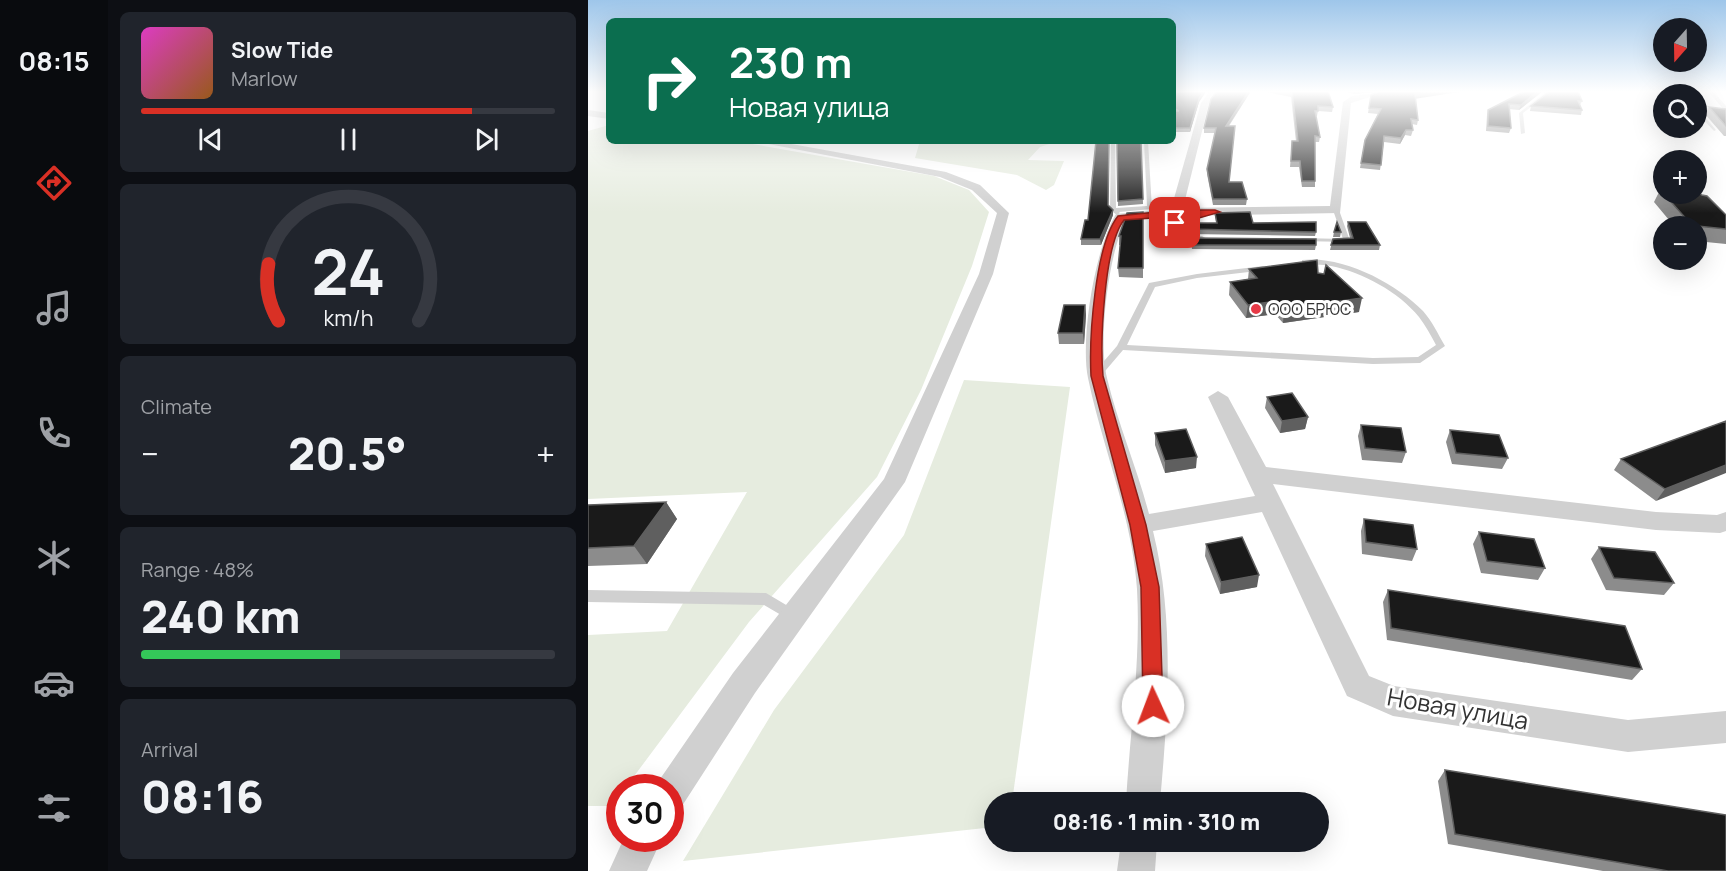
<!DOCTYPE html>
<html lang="en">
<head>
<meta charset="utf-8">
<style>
  :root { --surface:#171b24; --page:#20242c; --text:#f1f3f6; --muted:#9ea1a6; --line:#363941; --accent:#d93025 }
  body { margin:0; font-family:Manrope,sans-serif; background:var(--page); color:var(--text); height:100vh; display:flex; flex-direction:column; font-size:22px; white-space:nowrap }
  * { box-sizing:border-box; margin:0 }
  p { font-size:20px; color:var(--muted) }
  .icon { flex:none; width:33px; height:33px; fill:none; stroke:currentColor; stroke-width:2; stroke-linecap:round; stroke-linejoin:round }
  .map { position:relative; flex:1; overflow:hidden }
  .drawer { display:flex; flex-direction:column; gap:12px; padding:12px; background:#0d0f14; width:480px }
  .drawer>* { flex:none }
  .guide { position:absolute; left:18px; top:18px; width:570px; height:126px; border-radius:9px; box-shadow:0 6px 24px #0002; background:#0b6e4f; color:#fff; overflow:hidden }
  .needle { width:39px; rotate:200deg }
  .controls { position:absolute; left:1065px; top:18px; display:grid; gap:12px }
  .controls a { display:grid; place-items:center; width:54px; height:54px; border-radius:50%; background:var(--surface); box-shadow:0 6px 24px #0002; font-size:30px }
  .speed { position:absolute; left:18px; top:774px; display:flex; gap:12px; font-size:30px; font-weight:700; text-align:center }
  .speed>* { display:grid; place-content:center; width:78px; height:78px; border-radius:50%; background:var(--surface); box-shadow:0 6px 24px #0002; line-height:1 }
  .speed .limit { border:9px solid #d22; background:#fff; color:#111 }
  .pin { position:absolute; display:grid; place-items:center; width:51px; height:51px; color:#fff; margin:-26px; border-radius:12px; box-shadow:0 3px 9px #0006 }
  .me { position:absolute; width:66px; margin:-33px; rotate:358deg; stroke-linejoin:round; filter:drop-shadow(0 0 4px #0008) }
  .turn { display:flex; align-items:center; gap:21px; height:126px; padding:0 24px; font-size:27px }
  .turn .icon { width:78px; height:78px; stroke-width:2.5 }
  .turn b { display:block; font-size:42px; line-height:51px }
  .big { font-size:45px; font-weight:800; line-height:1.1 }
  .drawer .card { flex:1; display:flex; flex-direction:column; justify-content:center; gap:9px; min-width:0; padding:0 21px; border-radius:9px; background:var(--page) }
  .drawer .dial { align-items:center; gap:0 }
  .dial svg { height:156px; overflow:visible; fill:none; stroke:var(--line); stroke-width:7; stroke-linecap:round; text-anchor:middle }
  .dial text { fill:var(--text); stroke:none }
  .song { display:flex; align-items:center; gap:18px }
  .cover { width:72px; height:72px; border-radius:9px; background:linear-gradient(135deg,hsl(310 70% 55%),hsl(30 70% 35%)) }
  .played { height:6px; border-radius:3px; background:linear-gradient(90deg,var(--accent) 80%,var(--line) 80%) }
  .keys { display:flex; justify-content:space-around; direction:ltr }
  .heat { display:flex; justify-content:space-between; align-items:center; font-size:33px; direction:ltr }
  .charge { height:9px; border-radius:4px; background:linear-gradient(90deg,#34c759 48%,var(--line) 0) }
  .trip { position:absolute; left:396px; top:792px; width:345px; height:60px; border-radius:30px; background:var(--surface); box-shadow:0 6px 24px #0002; font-weight:800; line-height:60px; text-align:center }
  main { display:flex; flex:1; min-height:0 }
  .dock { display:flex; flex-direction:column; width:108px; justify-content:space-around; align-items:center; background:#090b0e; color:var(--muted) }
  .dock .icon { width:42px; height:42px }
  .dock .selected { color:var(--accent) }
  .dock b { font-size:27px; color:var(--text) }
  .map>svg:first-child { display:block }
</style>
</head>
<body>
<main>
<nav class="dock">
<b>08:15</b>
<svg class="icon selected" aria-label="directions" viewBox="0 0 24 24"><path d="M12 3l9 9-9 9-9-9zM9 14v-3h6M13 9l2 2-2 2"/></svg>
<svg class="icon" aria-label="music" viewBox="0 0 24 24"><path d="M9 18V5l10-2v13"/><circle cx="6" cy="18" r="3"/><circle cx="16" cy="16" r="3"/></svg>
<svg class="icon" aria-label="phone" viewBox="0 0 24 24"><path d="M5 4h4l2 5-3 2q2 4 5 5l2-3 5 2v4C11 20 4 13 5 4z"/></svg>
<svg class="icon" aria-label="climate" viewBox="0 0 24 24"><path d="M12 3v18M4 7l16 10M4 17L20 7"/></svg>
<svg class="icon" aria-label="car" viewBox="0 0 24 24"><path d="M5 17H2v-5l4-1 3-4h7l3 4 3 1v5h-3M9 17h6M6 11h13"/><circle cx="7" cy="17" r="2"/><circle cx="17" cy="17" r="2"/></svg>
<svg class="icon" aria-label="filters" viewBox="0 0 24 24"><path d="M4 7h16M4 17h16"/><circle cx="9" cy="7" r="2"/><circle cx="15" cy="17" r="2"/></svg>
</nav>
<section class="drawer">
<div class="card">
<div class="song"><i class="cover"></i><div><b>Slow Tide</b><p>Marlow</p></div></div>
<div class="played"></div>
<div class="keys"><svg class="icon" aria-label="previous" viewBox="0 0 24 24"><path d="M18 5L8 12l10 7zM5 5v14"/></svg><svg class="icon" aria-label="pause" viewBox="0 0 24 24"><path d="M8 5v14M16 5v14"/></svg><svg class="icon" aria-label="next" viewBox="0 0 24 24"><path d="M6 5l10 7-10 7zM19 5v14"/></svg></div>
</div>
<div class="card dial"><svg viewBox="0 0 100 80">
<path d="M14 69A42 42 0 1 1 86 69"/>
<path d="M14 69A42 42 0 0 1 9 40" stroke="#d93025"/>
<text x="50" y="56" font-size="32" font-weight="700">24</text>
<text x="50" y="72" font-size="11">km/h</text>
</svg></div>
<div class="card"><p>Climate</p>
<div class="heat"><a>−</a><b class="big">20.5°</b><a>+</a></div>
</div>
<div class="card"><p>Range · 48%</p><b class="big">240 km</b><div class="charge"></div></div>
<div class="card"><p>Arrival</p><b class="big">08:16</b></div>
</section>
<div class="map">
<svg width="1138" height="871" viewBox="0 0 1138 871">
  <rect width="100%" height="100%" fill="#fff"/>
  <path fill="#e6ecdf" d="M21 125V141H147L346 176 381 190 401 212 384 266 333 390 289 477 161 622 38 787 32 788 31 797 25 806H0V635L79 631 159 492 0 499V131Z
    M332 141H470L452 147 440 160 476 161 466 185 458 190 429 175 327 158Z
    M376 380 482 387 424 802H406V827L95 861 186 710 316 535Z"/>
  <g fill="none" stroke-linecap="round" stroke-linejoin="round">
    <path fill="#d0d0d0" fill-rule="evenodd" d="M959 91H964L935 113 937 133 933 134 931 113Z
      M1120 91H1125L1138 106V112L1111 110 1128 130 1126 131 1108 112V107L1136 110Z
      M523 141H527L528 208 559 206 556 141H560L564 209 531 212 532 213 529 215 522 210Z
      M748 208 751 210 762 241 761 242 712 241V239L714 238 755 239 745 210Z
      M627 210 629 211V213L591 224 595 236H614L617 238 616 239H590L585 222Z
      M714 260C754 255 808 283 835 311 844 321 850 334 857 346L832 363 785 364 535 350 512 377H506L504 375 529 346 561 283 609 274 675 266 679 268 678 270 609 278 567 287 539 345 785 358 830 357 848 345C843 336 838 326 831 317 811 292 774 272 743 266 733 264 724 265 714 264Z
      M0 590 178 593 210 612 212 616 210 620 205 622 176 605 0 602Z"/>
    <path fill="#d0d0d0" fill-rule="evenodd" d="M622 91H631L621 103 595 208 742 206 755 102 764 96 801 91 763 103 752 213 588 216 538 220C520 254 510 341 519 378 530 424 549 468 561 514L667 496 620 397 630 391 640 397 678 467 1068 512 1129 515 1138 512V531L1132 533 1068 530 685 484 781 676 806 686 1040 720 1138 711V743L1040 752 805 716 759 696 674 512 565 531C587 620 580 713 572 802H538C542 731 553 661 549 589 544 516 515 450 500 378 492 339 507 248 528 214L583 209 613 103Z
      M0 110 21 113V119L0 116Z
      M165 141H187L358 172 392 185 421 213 405 274 317 482 167 693 94 806 82 811V788H67L70 782 145 673 296 479 391 274 409 213 384 190 352 177Z
      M36 838H74L59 871H21Z
      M533 842H569L567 871H529Z"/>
  </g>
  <path fill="#8c8c8c" d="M629 91H663L641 126V182L659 199 658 205H625L619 174V169L627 133H616V128Z
    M674 91H740L745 107 744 112 730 111 729 116H728L732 137 731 142H727V187H714L711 167H702L704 141H708L703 97Z
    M757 91H877L827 98 830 120 829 125 824 124 825 130 823 136 817 135 812 144 796 142 792 170 772 168 777 140 790 114 780 113 783 95 791 92 765 94Z
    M937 91H955L931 110 921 109 923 128 921 133 898 131 899 115 900 110Z
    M962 91 994 101 992 105 994 110 993 115 942 111 943 106Z
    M1067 91H1099L1101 94H1076V98H1071Z
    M585 93H617L611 102 602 132H585Z
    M1121 107 1138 109V136H1136L1117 114Z
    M529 141H553L555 204 530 206Z
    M1075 188 1076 194 1114 195 1138 215V244L1108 241V226H1086L1066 202 1072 190H1074Z
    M520 205 525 210V215L513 245H493V239L500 220Z
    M555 212V278L531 277 530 268 533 245H531V236Z
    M627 213 665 223 728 232 727 236 601 234 599 223H628Z
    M760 222 792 245 791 250H742L745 239 762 238 759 226Z
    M746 232H753L752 237H745Z
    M602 238 728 245 727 250 604 249Z
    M661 269 730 273 771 312 695 323 687 314 658 318 641 295 642 282 660 279Z
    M497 305 498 315 496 344H471L470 333Z
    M679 397 720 417 717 429 692 433 677 408Z
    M1138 421 1068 501 1026 470 1033 459Z
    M773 425 818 452 814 463 774 460 770 436Z
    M862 430 920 458 914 469 864 464 858 442Z
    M567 433 608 468 577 473 567 445Z
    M78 502 89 519 59 564 0 566V505Z
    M776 519 829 549 824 561 774 554 773 531Z
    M891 532 957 568 950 580 893 573 885 544Z
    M618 544 669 587 632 594 617 556Z
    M1011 547 1086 583 1076 595 1018 590 1003 559Z
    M800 590 1054 669 1044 680 799 640 795 602Z
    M857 770 1138 871H1015L860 844 850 781Z"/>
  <path fill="#5f5f5f" d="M616 91H618L617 93 611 102 602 132V128L611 99Z
    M661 91H663L637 131 638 126Z
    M766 91H791L765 94Z
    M845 91H877L826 99 827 94Z
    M950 91H955L931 110 933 105Z
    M818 130 817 135 812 144 813 138Z
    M525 210V215L513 245 512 239Z
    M774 298 771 312 695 323 696 309Z
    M689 301 687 314 658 318 660 305Z
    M497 305 498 315 496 344 495 333Z
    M720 417 717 429 692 433 694 421Z
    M609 457 608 468 577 473V461Z
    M1138 465V473L1068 501 1077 489Z
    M78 502 89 519 59 564 46 546Z
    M671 575 669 587 632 594 633 582Z"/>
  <path fill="#1a1a1a" stroke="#5f5f5f" stroke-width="1.5" d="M601 91H616L611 99 602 128H585V111H591L585 108V93Z
    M629 91H661L638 126H647L641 182H654L659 199H625L619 169 628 128H616L623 99Z
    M699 91H740L745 107 730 106V111H727L732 137 727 136V181H714L712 161H703L704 141H710L704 92Z
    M791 91H845L827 94 830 120 823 119 825 130H818L813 138 796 136 793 165 773 163 777 140 793 109 781 108 783 95Z
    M937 91H950L933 105 921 104 923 128 900 126V110Z
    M962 91H990L994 101H990L994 110 943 106Z
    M1099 91 1101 94 1073 91Z
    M1121 107 1138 109V126Z
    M508 141H521L520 205 525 210 512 239H493L497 220H500Z
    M529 141H553L555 199 530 201Z
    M1108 190 1114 195 1119 196 1138 215V229L1109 226 1101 222 1076 194H1108Z
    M555 212V268H530L533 236H531L539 213Z
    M662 212 665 223 728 222V232L601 229 599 223H629L627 213Z
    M749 222 753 232H746Z
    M760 222H778L792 245H743L745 239 765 238Z
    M602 238 728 239V245H604Z
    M729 260 730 273 736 274 738 265 774 298 696 309 689 301 660 305 642 282 669 278 661 269Z
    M476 305H497L495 333H470Z
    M704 393 720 417 694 421 679 397Z
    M1138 421V465L1077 489 1033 459Z
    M773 425 813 428 818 452 777 448Z
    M598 429 609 457 577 461 567 433Z
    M862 430 911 435 920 458 868 453Z
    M78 502 46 546 0 548V505Z
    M776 519 825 525 829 549 778 542Z
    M891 532 946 539 957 568 899 561Z
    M654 537 671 575 633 582 618 544Z
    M1011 547 1067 552 1086 583 1026 578Z
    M800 590 1037 626 1054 669 803 628Z
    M857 770 1138 815V871H1080L867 834Z"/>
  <linearGradient id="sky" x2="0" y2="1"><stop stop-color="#9ec6ea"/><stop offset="0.43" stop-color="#fff"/><stop offset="1" stop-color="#fff" stop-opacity="0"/></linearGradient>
  <rect width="1138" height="213" fill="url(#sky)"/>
  <path fill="#d93025" stroke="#8d1f18" stroke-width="1.5" d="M588 210H627L632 212 587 225 584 221 608 215 536 220C516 245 512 342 515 376L558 525 571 587 575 706 573 713 565 715 558 713 555 706 553 587 542 525 503 376C501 337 507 245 530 216Z"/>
  <circle fill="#e63946" stroke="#fff" stroke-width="2" cx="668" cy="309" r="6"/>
  <g text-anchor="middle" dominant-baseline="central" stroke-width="6" stroke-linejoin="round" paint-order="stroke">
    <g font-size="16" fill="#333" stroke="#fff" text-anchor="start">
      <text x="680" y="309">ООО БРЮС</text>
    </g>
    <g font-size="24" fill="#333" stroke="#fff">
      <text transform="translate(870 708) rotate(10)">Новая улица</text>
    </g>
  </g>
</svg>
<div class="controls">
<a><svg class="needle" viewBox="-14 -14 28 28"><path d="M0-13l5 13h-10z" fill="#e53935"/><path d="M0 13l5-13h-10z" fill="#9ea1a6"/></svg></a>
<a><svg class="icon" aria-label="search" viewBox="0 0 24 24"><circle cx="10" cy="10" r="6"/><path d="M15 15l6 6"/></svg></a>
<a>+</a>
<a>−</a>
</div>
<div class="speed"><div class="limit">30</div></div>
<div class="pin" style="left:587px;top:223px;background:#d93025"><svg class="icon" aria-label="arrive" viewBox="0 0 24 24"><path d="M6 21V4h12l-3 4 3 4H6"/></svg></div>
<svg class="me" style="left:565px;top:706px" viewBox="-20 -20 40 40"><circle r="19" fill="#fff"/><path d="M0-13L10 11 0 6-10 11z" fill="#d93025"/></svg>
<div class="trip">08:16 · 1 min · 310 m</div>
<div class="guide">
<div class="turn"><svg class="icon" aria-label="right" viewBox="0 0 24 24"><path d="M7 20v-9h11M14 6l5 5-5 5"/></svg><div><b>230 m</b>Новая улица</div></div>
</div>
</div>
</main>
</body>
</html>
